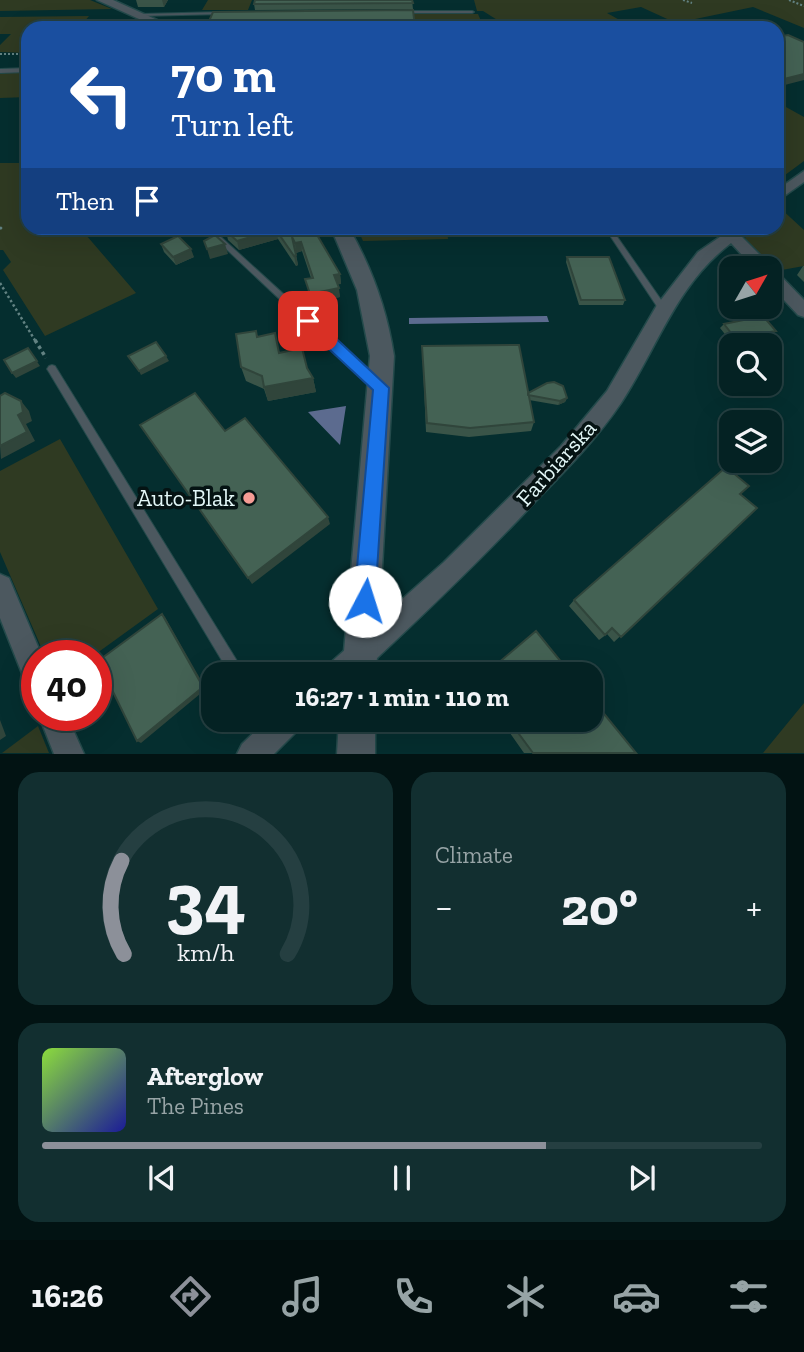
<!DOCTYPE html>
<html lang="en">
<head>
<meta charset="utf-8">
<style>
  :root { --surface:#042223; --page:#122f30; --text:#f1f3f6; --muted:#97a4a6; --line:#253f41; --accent:#8c9099 }
  body { margin:0; font-family:"Zilla Slab",serif; background:var(--page); color:var(--text); height:100vh; display:flex; flex-direction:column; font-size:26px; white-space:nowrap }
  * { box-sizing:border-box; margin:0 }
  p { font-size:23px; color:var(--muted) }
  .icon { flex:none; width:38px; height:38px; fill:none; stroke:currentColor; stroke-width:2; stroke-linecap:round; stroke-linejoin:round }
  .map { position:relative; height:754px; overflow:hidden }
  .details { display:flex; flex-direction:column; gap:18px; padding:18px; background:#021313; flex:1 }
  .details>* { flex:none }
  .hud { position:absolute; left:21px; top:21px; width:763px; height:214px; border-radius:21px; box-shadow:0 7px 28px #0002,0 0 0 2px var(--line); background:#1a4fa0; color:#fff; overflow:hidden }
  .needle { width:46px; rotate:51deg }
  .controls { position:absolute; left:719px; top:256px; display:grid; gap:14px }
  .controls a { display:grid; place-items:center; width:63px; height:63px; border-radius:14px; background:var(--surface); box-shadow:0 7px 28px #0002,0 0 0 2px var(--line); font-size:35px }
  .speed { position:absolute; left:21px; top:640px; display:flex; gap:14px; font-size:35px; font-weight:700; text-align:center }
  .speed>* { display:grid; place-content:center; width:91px; height:91px; border-radius:50%; background:var(--surface); box-shadow:0 7px 28px #0002,0 0 0 2px var(--line); line-height:1 }
  .speed .limit { border:10px solid #d22; background:#fff; color:#111 }
  .pin { position:absolute; display:grid; place-items:center; width:60px; height:60px; color:#fff; margin:-30px; border-radius:14px; box-shadow:0 4px 10px #0006 }
  .me { position:absolute; width:77px; margin:-38px; rotate:5deg; stroke-linejoin:round; filter:drop-shadow(0 0 5px #0008) }
  .turn { display:flex; align-items:center; gap:24px; height:147px; padding:0 35px; font-size:32px }
  .turn .icon { width:91px; height:91px; stroke-width:2.5 }
  .turn b { display:block; font-size:49px; line-height:60px }
  .then { display:flex; align-items:center; height:66px; padding:0 35px; background:#0003; gap:14px; font-size:26px }
  .big { font-size:52px; font-weight:800; line-height:1.1 }
  .details .widget { flex:1; display:flex; flex-direction:column; justify-content:center; gap:10px; min-width:0; padding:0 24px; border-radius:21px; background:var(--page) }
  .details .dial { align-items:center; gap:0 }
  .dial svg { height:182px; overflow:visible; fill:none; stroke:var(--line); stroke-width:7; stroke-linecap:round; text-anchor:middle }
  .dial text { fill:var(--text); stroke:none }
  .song { display:flex; align-items:center; gap:21px }
  .cover { width:84px; height:84px; border-radius:10px; background:linear-gradient(135deg,hsl(90 70% 55%),hsl(240 70% 35%)) }
  .played { height:7px; border-radius:4px; background:linear-gradient(90deg,var(--accent) 70%,var(--line) 70%) }
  .keys { display:flex; justify-content:space-around; direction:ltr }
  .heat { display:flex; justify-content:space-between; align-items:center; font-size:38px; direction:ltr }
  .details .tiles { flex:1; display:grid; gap:18px; grid-template-columns:1fr 1fr }
  .widget:last-child { grid-column:span 2 }
  .trip { position:absolute; left:201px; top:662px; width:402px; height:70px; border-radius:21px; background:var(--surface); box-shadow:0 7px 28px #0002,0 0 0 2px var(--line); font-weight:800; line-height:70px; text-align:center }
  .tabs { display:flex; height:112px; justify-content:space-around; align-items:center; background:#020e0e; color:var(--muted) }
  .tabs .icon { width:49px; height:49px }
  .tabs .active { color:var(--accent) }
  .tabs b { font-size:32px; color:var(--text) }
  .map>svg:first-child { display:block }
</style>
</head>
<body>
<div class="map">
<svg width="804" height="754" viewBox="0 0 804 754">
  <rect width="100%" height="100%" fill="#052e2f"/>
  <path fill="#2f3a22" d="M0 0H90L112 9 0 11Z
    M208 0H252L248 10H202Z
    M474 0H804V28L753 7 676 23 641 7 607 13 634 28H510L483 11H477Z
    M371 14H478L484 28H370Z
    M89 16 79 28H28V53L0 52V45L11 34H0V17Z
    M27 72 28 97 0 98V73Z
    M777 102 804 117V161L777 181Z
    M0 163H23L28 169V228H80L136 293 45 336 3 270 11 262 3 250H0Z
    M779 207 804 230V266L776 271 746 240 745 237 755 228H777Z
    M357 228H447L448 239 363 241Z
    M60 439 158 609 93 656H45L0 552V471Z
    M804 703V753H763Z
    M38 726 49 753H2Z"/>
  <path fill="#5c6b8f" d="M547 316 549 322 409 324V318Z
    M346 406 340 445 308 412Z"/>
  <g fill="none" stroke-linecap="round" stroke-linejoin="round">
    <defs>
      <path id="service" d="M401 11H472L474 12 472 13H403Z
        M223 12 225 14 140 16 138 15 140 14Z
        M28 68V72L0 73V69Z
        M204 228H211L381 383 383 386 381 389H375Z
        M605 228H611L666 307 667 309 666 311H660Z
        M52 365 55 366 245 674H230L49 372 47 369 49 366Z"/>
      <path id="minor" d="M804 171V182L777 201V190Z
        M733 228H749L741 236 769 264 771 268 770 270 776 271 804 300V317L798 315 770 285V268H754L731 243C675 286 658 347 621 403 596 440 564 472 534 503 478 563 420 618 360 674H325L329 664 444 562 561 446 607 391 657 305 698 252Z
        M0 574 9 578 42 656H37V690L27 686 0 618Z
        M39 716H67L84 754H54Z
        M268 719H303L299 729 274 754H237L242 744Z"/>
      <path id="tertiary" d="M97 0H113L175 28H159Z
        M331 228H349C372 268 387 310 394 356L376 674H342L370 356 357 290Z
        M339 719H375V754H337Z"/>
    </defs>
    <use href="#service" stroke="#244a4b" stroke-width="2"/>
    <use href="#minor" stroke="#244a4b" stroke-width="3"/>
    <use href="#tertiary" stroke="#244a4b" stroke-width="3"/>
    <path stroke="#628282" stroke-width="2" stroke-dasharray="2 2" stroke-linecap="butt" d="M683 0 692 3
      M789 0 804 6
      M0 54H28"/>
    <path stroke="#628282" stroke-width="2.5" stroke-dasharray="2.5 2.5" stroke-linecap="butt" d="M0 229 3 226
      M0 283 36 342"/>
    <path stroke="#628282" stroke-width="3.5" stroke-dasharray="3.5 3.5" stroke-linecap="butt" d="M35 340 46 358"/>
    <use href="#service" fill="#4c585f" fill-rule="evenodd"/>
    <use href="#minor" fill="#4c585f" fill-rule="evenodd"/>
    <use href="#tertiary" fill="#4c585f" fill-rule="evenodd"/>
  </g>
  <path fill="#3a5448" d="M136 0H168L164 7H138Z
    M412 0 413 9 255 10 254 4Z
    M313 228 340 274 341 284H337L340 297 312 303 305 279 311 278 302 251 296 253 295 249 298 265 296 266 278 239 239 250 228 240 226 231Z
    M161 244 194 257 176 265 164 252Z
    M567 257 625 300 623 305H579L566 262Z
    M803 266H804V282L797 275Z
    M737 306H770L773 317 765 318 772 335 732 343 720 328 724 324 748 319Z
    M258 337 280 353 307 368 313 378 316 392 268 401 264 389 246 381 241 367Z
    M422 346 528 393 567 398 565 402 558 405 529 400 534 422 531 431 469 437 426 432Z
    M741 494 757 508 614 642 607 634 599 640 569 606 574 600Z
    M500 719H592L636 753H524Z"/>
  <path fill="#30453b" d="M162 0H168L164 7Z
    M804 74V80L777 87 780 80Z
    M276 230 278 239 239 250 237 241Z
    M301 242 302 251 296 253 295 243Z
    M225 244 228 254 210 259 207 249Z
    M191 249 194 257 176 265 173 257Z
    M296 255 298 265 296 266 294 256Z
    M340 274 341 284 335 285 334 275Z
    M339 288 340 297 312 303 310 294Z
    M780 307 773 317 750 321 756 311Z
    M776 331 772 335 732 343 735 338Z
    M28 348 40 366 16 378 12 373Z
    M166 356 169 361 141 375 139 371Z
    M313 378 316 392 268 401 264 387Z
    M567 398 565 402 558 405 560 401Z
    M21 401 29 411 32 421 26 424 35 441 1 459 0 446 18 415Z
    M328 517 330 524 252 584 248 578Z
    M162 614 165 617 206 689 141 743 137 741Z
    M0 720 6 736 0 740Z"/>
  <path fill="#446254" stroke="#30453b" stroke-width="2" d="M255 0H412L413 3 254 4Z
    M413 10 415 28H206L213 12Z
    M788 35 804 42V74L780 80 777 79V37Z
    M233 228H313L340 274 334 275 339 288 310 294 305 279 313 278 301 242 295 243 292 237 296 255 294 256 276 230 237 241 226 231Z
    M215 235 225 244 207 249 204 241Z
    M178 236 191 249 173 257 161 244Z
    M567 257H609L625 300H581Z
    M770 296 780 307 756 311 752 306H770Z
    M763 316 776 331 735 338 724 324Z
    M256 331 257 337 275 333 279 353 302 348 307 368 313 378 264 387 262 376 241 367 236 334Z
    M156 342 166 356 139 371 128 356Z
    M519 345 534 422 470 428 427 423 422 346Z
    M28 348 37 361 12 373 4 360Z
    M554 382 563 386 567 398 560 401 528 395V393L547 383Z
    M5 393 21 401 23 412 18 415 27 432 0 446V396Z
    M195 393 225 431 245 418 328 517 248 578 140 425Z
    M726 467 749 486 740 494 757 508 621 637 612 628 605 635 574 600Z
    M162 614 203 687 137 741 98 661Z
    M536 631 571 674H490V670Z
    M592 699 636 753H533L508 719H592Z"/>
  <path fill="#1a73e8" stroke="#114b97" stroke-width="2" d="M308 316 313 317 389 388 375 601 372 608 365 611 357 608 354 601 373 390 303 325 301 321Z"/>
  <circle fill="#f59c95" stroke="#051313" stroke-width="2.5" cx="249" cy="498" r="7"/>
  <g text-anchor="middle" dominant-baseline="central" stroke-width="7" stroke-linejoin="round" paint-order="stroke">
    <g font-size="23" fill="#e3f7f7" stroke="#051313">
      <text transform="translate(556 463) rotate(-48)">Farbiarska</text>
    </g>
    <g font-size="23" fill="#e3f7f7" stroke="#051313" text-anchor="end">
      <text x="235" y="498">Auto-Blak</text>
    </g>
  </g>
</svg>
<div class="controls">
<a><svg class="needle" viewBox="-14 -14 28 28"><path d="M0-13l5 13h-10z" fill="#e53935"/><path d="M0 13l5-13h-10z" fill="#97a4a6"/></svg></a>
<a><svg class="icon" aria-label="search" viewBox="0 0 24 24"><circle cx="10" cy="10" r="6"/><path d="M15 15l6 6"/></svg></a>
<a><svg class="icon" aria-label="layers" viewBox="0 0 24 24"><path d="M12 4l9 5-9 5-9-5zM3 14l9 5 9-5"/></svg></a>
</div>
<div class="speed"><div class="limit">40</div></div>
<div class="pin" style="left:308px;top:321px;background:#d93025"><svg class="icon" aria-label="arrive" viewBox="0 0 24 24"><path d="M6 21V4h12l-3 4 3 4H6"/></svg></div>
<svg class="me" style="left:365px;top:601px" viewBox="-20 -20 40 40"><circle r="19" fill="#fff"/><path d="M0-13L10 11 0 6-10 11z" fill="#1a73e8"/></svg>
<div class="trip">16:27 · 1 min · 110 m</div>
<div class="hud">
<div class="turn"><svg class="icon" aria-label="left" viewBox="0 0 24 24"><path d="M17 20v-9H6M10 6l-5 5 5 5"/></svg><div><b>70 m</b>Turn left</div></div>
<div class="then">Then<svg class="icon" aria-label="arrive" viewBox="0 0 24 24"><path d="M6 21V4h12l-3 4 3 4H6"/></svg></div>
</div>
</div>
<section class="details">
<div class="tiles">
<div class="widget dial"><svg viewBox="0 0 100 80">
<path d="M14 69A42 42 0 1 1 86 69"/>
<path d="M14 69A42 42 0 0 1 13 28" stroke="#8c9099"/>
<text x="50" y="56" font-size="32" font-weight="700">34</text>
<text x="50" y="72" font-size="11">km/h</text>
</svg></div>
<div class="widget"><p>Climate</p>
<div class="heat"><a>−</a><b class="big">20°</b><a>+</a></div>
</div>
<div class="widget">
<div class="song"><i class="cover"></i><div><b>Afterglow</b><p>The Pines</p></div></div>
<div class="played"></div>
<div class="keys"><svg class="icon" aria-label="previous" viewBox="0 0 24 24"><path d="M18 5L8 12l10 7zM5 5v14"/></svg><svg class="icon" aria-label="pause" viewBox="0 0 24 24"><path d="M8 5v14M16 5v14"/></svg><svg class="icon" aria-label="next" viewBox="0 0 24 24"><path d="M6 5l10 7-10 7zM19 5v14"/></svg></div>
</div>
</div>
</section>
<nav class="tabs">
<b>16:26</b>
<svg class="icon active" aria-label="directions" viewBox="0 0 24 24"><path d="M12 3l9 9-9 9-9-9zM9 14v-3h6M13 9l2 2-2 2"/></svg>
<svg class="icon" aria-label="music" viewBox="0 0 24 24"><path d="M9 18V5l10-2v13"/><circle cx="6" cy="18" r="3"/><circle cx="16" cy="16" r="3"/></svg>
<svg class="icon" aria-label="phone" viewBox="0 0 24 24"><path d="M5 4h4l2 5-3 2q2 4 5 5l2-3 5 2v4C11 20 4 13 5 4z"/></svg>
<svg class="icon" aria-label="climate" viewBox="0 0 24 24"><path d="M12 3v18M4 7l16 10M4 17L20 7"/></svg>
<svg class="icon" aria-label="car" viewBox="0 0 24 24"><path d="M5 17H2v-5l4-1 3-4h7l3 4 3 1v5h-3M9 17h6M6 11h13"/><circle cx="7" cy="17" r="2"/><circle cx="17" cy="17" r="2"/></svg>
<svg class="icon" aria-label="filters" viewBox="0 0 24 24"><path d="M4 7h16M4 17h16"/><circle cx="9" cy="7" r="2"/><circle cx="15" cy="17" r="2"/></svg>
</nav>
</body>
</html>
